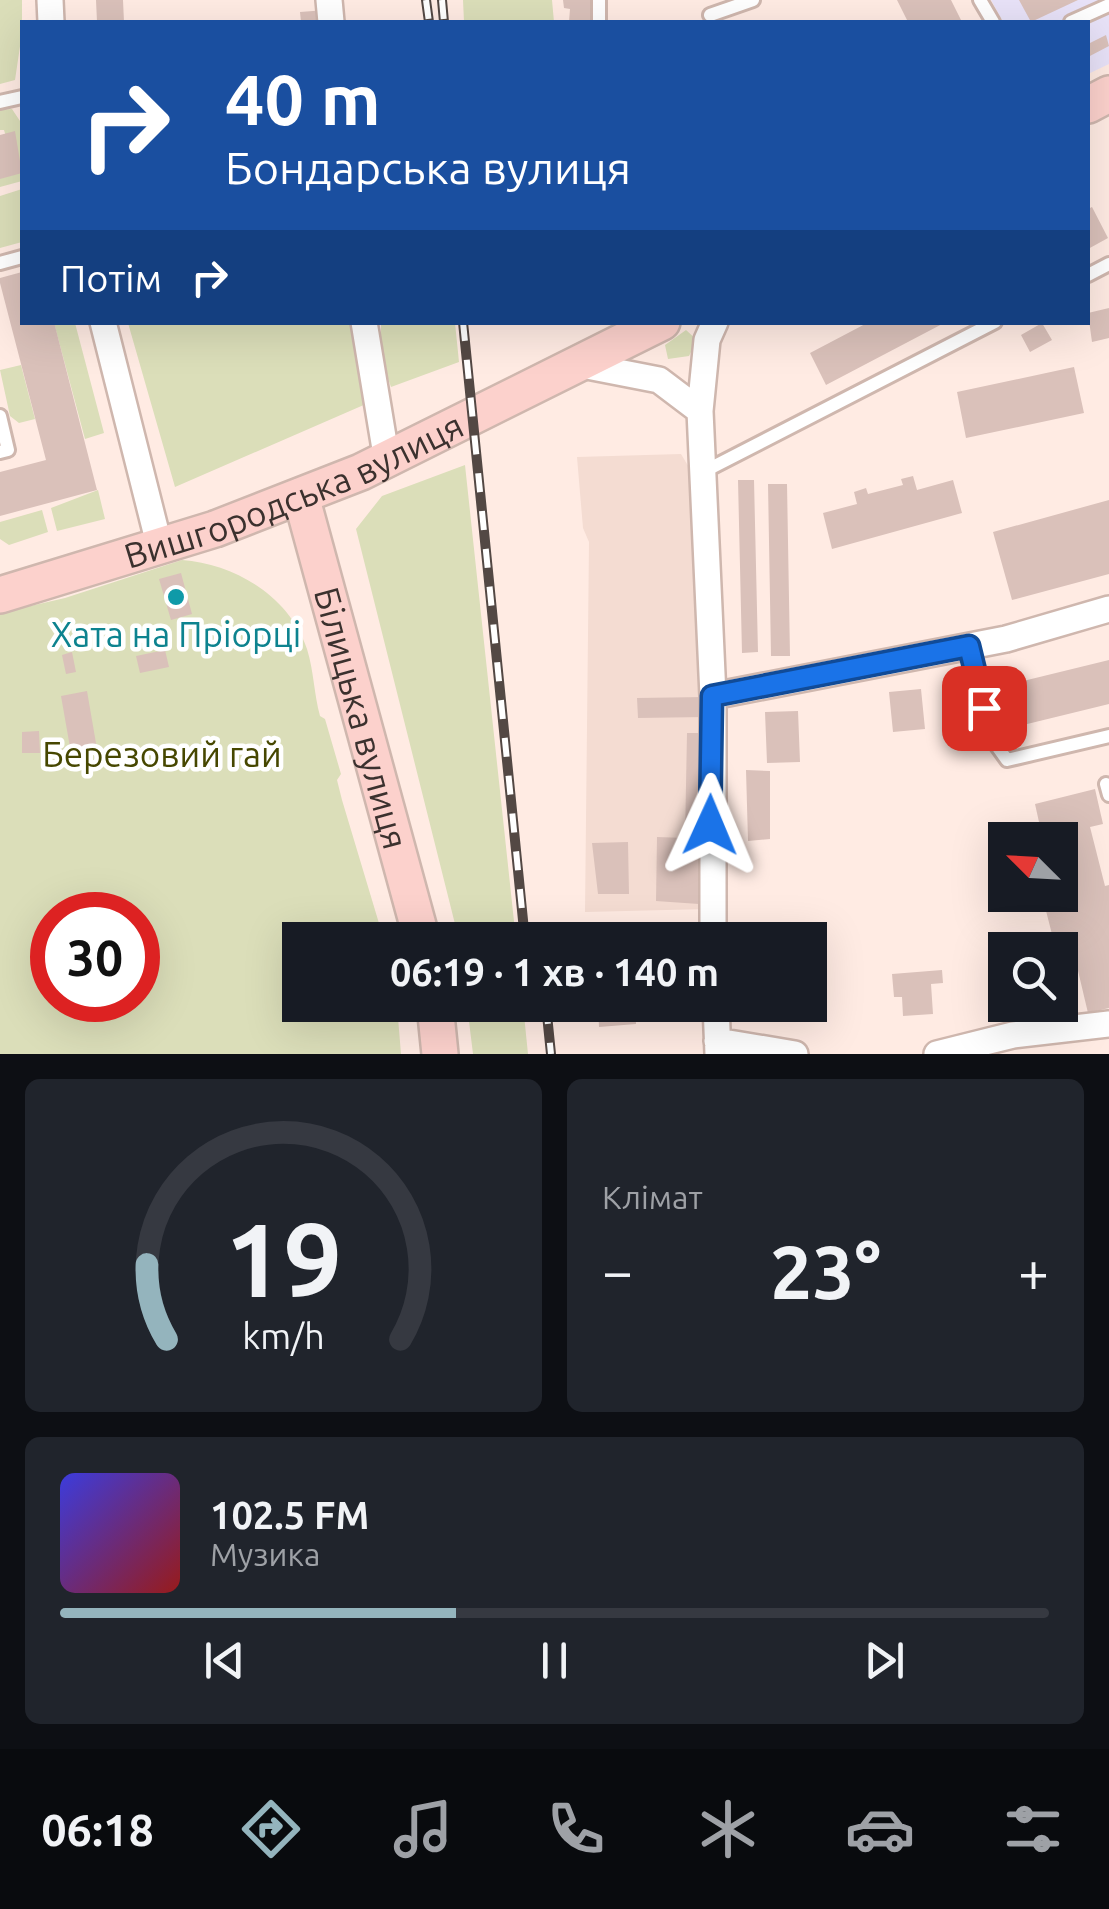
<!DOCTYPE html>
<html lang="uk">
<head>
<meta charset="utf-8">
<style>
  :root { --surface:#171b24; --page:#20242c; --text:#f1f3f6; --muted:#9ea1a6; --line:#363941; --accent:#94b4bd }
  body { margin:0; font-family:Ubuntu,sans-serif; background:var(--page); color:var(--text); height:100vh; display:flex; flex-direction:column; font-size:38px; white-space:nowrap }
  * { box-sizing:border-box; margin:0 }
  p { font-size:32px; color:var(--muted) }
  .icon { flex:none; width:55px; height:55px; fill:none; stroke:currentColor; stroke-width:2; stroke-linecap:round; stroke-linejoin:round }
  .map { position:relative; height:1054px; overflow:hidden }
  .sheet { display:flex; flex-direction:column; gap:25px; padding:25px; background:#0d0f14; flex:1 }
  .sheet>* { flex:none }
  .top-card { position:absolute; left:20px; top:20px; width:1070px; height:305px; border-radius:0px; box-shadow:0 10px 40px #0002; background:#1a4fa0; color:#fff; overflow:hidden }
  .needle { width:65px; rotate:294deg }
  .tools { position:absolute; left:988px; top:822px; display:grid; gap:20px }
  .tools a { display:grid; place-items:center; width:90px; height:90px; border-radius:0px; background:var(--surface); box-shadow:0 10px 40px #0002; font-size:50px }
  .speed { position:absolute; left:30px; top:892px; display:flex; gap:20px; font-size:50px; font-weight:700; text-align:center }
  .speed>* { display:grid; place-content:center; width:130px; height:130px; border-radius:50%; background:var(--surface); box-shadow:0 10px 40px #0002; line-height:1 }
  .speed .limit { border:15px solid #d22; background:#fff; color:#111 }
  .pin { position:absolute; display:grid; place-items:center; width:85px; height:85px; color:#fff; margin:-42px; border-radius:20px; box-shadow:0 5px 15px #0006 }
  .me { position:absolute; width:110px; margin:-55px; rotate:1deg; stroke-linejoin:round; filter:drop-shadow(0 0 8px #0008) }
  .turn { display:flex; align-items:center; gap:35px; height:210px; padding:0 40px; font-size:45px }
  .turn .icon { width:130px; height:130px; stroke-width:2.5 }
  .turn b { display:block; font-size:70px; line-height:85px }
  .then { display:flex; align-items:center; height:95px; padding:0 40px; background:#0003; gap:20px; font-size:38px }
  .big { font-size:75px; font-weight:600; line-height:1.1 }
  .sheet .widget { flex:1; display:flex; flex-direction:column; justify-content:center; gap:15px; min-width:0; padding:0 35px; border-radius:15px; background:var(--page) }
  .sheet .dial { align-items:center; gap:0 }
  .dial svg { height:260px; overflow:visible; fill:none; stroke:var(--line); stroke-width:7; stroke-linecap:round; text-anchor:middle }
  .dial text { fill:var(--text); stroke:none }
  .song { display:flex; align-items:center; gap:30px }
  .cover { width:120px; height:120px; border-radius:15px; background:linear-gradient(135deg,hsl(240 70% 55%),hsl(0 70% 35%)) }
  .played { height:10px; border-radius:5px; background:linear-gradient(90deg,var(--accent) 40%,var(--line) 40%) }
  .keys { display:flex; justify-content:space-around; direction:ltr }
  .heat { display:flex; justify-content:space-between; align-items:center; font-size:55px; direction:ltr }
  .sheet .tiles { flex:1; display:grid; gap:25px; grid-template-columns:1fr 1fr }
  .widget:last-child { grid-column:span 2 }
  .trip { position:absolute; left:282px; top:922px; width:545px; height:100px; border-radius:0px; background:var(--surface); box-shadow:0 10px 40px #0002; font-weight:600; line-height:100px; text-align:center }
  .tab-bar { display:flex; height:160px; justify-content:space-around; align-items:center; background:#090b0e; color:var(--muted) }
  .tab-bar .icon { width:70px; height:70px }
  .tab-bar .active { color:var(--accent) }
  .tab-bar b { font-size:45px; color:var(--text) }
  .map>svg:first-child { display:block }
</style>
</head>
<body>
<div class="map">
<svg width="1109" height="1054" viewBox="0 0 1109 1054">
  <rect width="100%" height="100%" fill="#ffebe3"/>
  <path fill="#e8e2f8" d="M991 0H1109V64L1088 74V22H1003Z"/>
  <path fill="#f4dcd2" d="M681 454 699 484 708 909 585 912 589 542 583 528 577 457Z"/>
  <path fill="#dbdeb9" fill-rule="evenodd" d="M0 0H22V33L15 80 0 84Z
    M463 0H552L554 22H464Z
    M12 109 22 124V181L0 187V176L16 171 4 130H0V110Z
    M22 189V242L0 248V196Z
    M54 323H75L104 433 85 439Z
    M128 323H356L366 404 175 487Z
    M381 323H455L459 362 391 387 381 358Z
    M686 330 697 340 689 356 668 359 665 345Z
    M21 365 35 419 19 423 10 416 0 370Z
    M465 465 516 940H459L356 529 382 496Z
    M98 490 105 519 57 531 51 508Z
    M42 510 48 532 9 545 0 539V522Z
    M182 560C235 564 289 596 307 649 314 672 314 694 320 716L325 719 341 774 337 780 342 800 384 940H300V1005H397L401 1054H0V613L65 598ZM52 915H138V1000H52Z
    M467 1005H523L528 1054H473Z"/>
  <path fill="#dac1ba" d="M96 0H123L124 22H97Z
    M563 0H591V22H569L570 9 564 8Z
    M897 0H951L962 22H908Z
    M1019 0H1078L1031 22Z
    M326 10 327 22H301L300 12Z
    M1106 35 1109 46 1088 57V44Z
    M15 131 22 173 0 179V135Z
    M1092 207 1108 238 1088 249V209Z
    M22 272V322H54L97 490 0 516V472L46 460 0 283V278Z
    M1109 308V338L1092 342 1088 313Z
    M869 322H946L826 385 810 353Z
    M1042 323 1052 340 1030 352 1021 335Z
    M1074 367 1084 413 966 438 957 392Z
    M913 476 917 490 953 480 962 513 832 549 823 513 857 504 854 492 866 488 868 494 903 485 901 479Z
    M738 480H754L758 652 742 653Z
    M768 484H787L790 656H771Z
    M1109 500V574L1012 600 993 532Z
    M181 573 192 614 171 620 159 579Z
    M165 650 169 667 140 673 136 656Z
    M72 652 76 672 66 674 62 655Z
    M1109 660V704L1003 730 994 688Z
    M921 689 925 729 893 732 889 692Z
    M87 691 97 749 71 753 61 696Z
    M705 697V717L638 718 637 698Z
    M798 711 800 762 767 763 765 712Z
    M39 731 40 753H22V732Z
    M687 733H703L699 904 656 901 657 837 685 838Z
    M746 770 770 771V839L748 841Z
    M1095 789 1103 824 1090 827 1105 886 1109 885V1008L1088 1013 1075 958 1060 961V950H1056L1042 895H1060V840H1043L1035 804Z
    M628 842 629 894H598L592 843Z
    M942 970 943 983 931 984 933 1014 903 1016 902 997H894L892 974Z
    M598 1005H635L636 1024 599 1027Z"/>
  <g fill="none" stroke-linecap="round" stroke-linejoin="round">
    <defs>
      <path id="lane" d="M980 0 993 22
        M710 15 753 0
        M599 22V0
        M1071 22 1109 5
        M0 102 22 97
        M0 263 22 257
        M1088 275 1109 264
        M0 416 8 450 0 452
        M705 471 995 322
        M969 646 992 739 1007 760 1109 736
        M1106 784 1109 795"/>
      <path id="street" d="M50 0 51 22
        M329 0 331 22
        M103 322 160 548
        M364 322 387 461
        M582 365 659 380 700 411
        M713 696 1006 639 1109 609
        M713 940V696L700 411 707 340 715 322
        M716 1005 718 1054
        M717 1041 795 1054
        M937 1054 1013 1035 1109 1024"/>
      <g id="secondary">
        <path d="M1088 105 1109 94"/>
        <path id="s1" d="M301 496 422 940"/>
        <path id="s2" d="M0 595 215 529 361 472 662 322"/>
        <path d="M435 1005 440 1054"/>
      </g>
    </defs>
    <use href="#lane" stroke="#cfb7ae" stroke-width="18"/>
    <use href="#street" stroke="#cfb7ae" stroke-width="30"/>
    <use href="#secondary" stroke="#cfb7ae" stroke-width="40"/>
    <use href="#lane" stroke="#fff" stroke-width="12"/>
    <use href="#street" stroke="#fff" stroke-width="25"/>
    <use href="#secondary" stroke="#fcd1cc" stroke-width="35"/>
    <defs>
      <path id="rail" d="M426 0 429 22
        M442 0 444 22
        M463 322 525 940
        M546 1005 551 1054"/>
    </defs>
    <use href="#rail" stroke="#534844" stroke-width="10"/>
    <use href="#rail" stroke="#fff" stroke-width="6" stroke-dasharray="19" stroke-linecap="butt"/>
  </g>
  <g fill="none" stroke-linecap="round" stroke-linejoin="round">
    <defs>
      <path id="route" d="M710 825 712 696 969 646 984 708"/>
    </defs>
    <use href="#route" stroke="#114b97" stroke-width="25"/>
    <use href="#route" stroke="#1a73e8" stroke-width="18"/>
  </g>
  <circle fill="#0f9aa8" stroke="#fff" stroke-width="4" cx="176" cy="597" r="10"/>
  <g text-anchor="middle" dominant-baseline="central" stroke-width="9" stroke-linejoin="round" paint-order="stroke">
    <g font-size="35" fill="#3b312e" stroke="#fff">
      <text stroke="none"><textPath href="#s2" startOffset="312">Вишгородська вулиця</textPath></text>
      <text stroke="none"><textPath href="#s1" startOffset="230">Білицька вулиця</textPath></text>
    </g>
    <g font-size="35" fill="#0d838f" stroke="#fff">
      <text x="176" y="634">Хата на Пріорці</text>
    </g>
    <g font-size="35" fill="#464700" stroke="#fff">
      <text x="162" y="754">Березовий гай</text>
    </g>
  </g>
</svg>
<div class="tools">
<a><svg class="needle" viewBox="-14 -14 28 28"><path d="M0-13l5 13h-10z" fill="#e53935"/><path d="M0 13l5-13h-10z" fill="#9ea1a6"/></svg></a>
<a><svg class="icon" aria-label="search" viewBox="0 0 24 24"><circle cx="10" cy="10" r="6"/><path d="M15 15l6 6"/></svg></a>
</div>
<div class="speed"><div class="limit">30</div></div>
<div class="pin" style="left:984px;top:708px;background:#d93025"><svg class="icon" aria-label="arrive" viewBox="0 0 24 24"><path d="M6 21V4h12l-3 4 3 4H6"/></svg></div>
<svg class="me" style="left:710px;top:825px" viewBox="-20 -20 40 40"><path d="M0-17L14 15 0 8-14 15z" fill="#1a73e8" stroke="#fff" stroke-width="4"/></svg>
<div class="trip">06:19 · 1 хв · 140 m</div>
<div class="top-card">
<div class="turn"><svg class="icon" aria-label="right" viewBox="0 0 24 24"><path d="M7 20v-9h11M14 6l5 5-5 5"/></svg><div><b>40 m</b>Бондарська вулиця</div></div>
<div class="then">Потім<svg class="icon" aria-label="right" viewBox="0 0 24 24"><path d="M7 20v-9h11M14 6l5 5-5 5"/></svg></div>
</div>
</div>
<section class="sheet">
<div class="tiles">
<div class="widget dial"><svg viewBox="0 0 100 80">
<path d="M14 69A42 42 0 1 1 86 69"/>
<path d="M14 69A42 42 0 0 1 8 46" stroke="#94b4bd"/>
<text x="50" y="56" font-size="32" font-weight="700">19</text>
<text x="50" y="72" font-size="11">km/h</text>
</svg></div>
<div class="widget"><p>Клімат</p>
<div class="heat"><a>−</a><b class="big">23°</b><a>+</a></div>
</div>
<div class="widget">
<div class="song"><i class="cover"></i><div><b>102.5 FM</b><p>Музика</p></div></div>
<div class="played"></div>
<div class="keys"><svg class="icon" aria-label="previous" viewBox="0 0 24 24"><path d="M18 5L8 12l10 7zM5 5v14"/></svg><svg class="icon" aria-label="pause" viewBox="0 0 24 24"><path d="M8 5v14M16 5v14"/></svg><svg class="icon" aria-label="next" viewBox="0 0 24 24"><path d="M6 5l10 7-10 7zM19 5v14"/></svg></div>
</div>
</div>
</section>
<nav class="tab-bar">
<b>06:18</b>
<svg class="icon active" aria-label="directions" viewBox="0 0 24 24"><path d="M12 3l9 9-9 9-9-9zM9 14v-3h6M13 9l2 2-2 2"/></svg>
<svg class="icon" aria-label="music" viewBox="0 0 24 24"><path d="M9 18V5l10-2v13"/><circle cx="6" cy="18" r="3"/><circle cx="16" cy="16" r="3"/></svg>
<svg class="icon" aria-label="phone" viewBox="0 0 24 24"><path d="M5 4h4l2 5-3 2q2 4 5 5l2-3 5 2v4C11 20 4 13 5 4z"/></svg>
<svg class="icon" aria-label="climate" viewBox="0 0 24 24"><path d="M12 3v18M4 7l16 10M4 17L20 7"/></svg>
<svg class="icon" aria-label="car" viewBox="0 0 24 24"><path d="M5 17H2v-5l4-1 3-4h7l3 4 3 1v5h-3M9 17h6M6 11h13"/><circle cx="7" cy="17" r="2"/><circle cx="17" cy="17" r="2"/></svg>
<svg class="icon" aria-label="filters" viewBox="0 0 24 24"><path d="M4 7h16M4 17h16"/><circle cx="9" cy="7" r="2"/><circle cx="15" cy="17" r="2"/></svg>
</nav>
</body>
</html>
